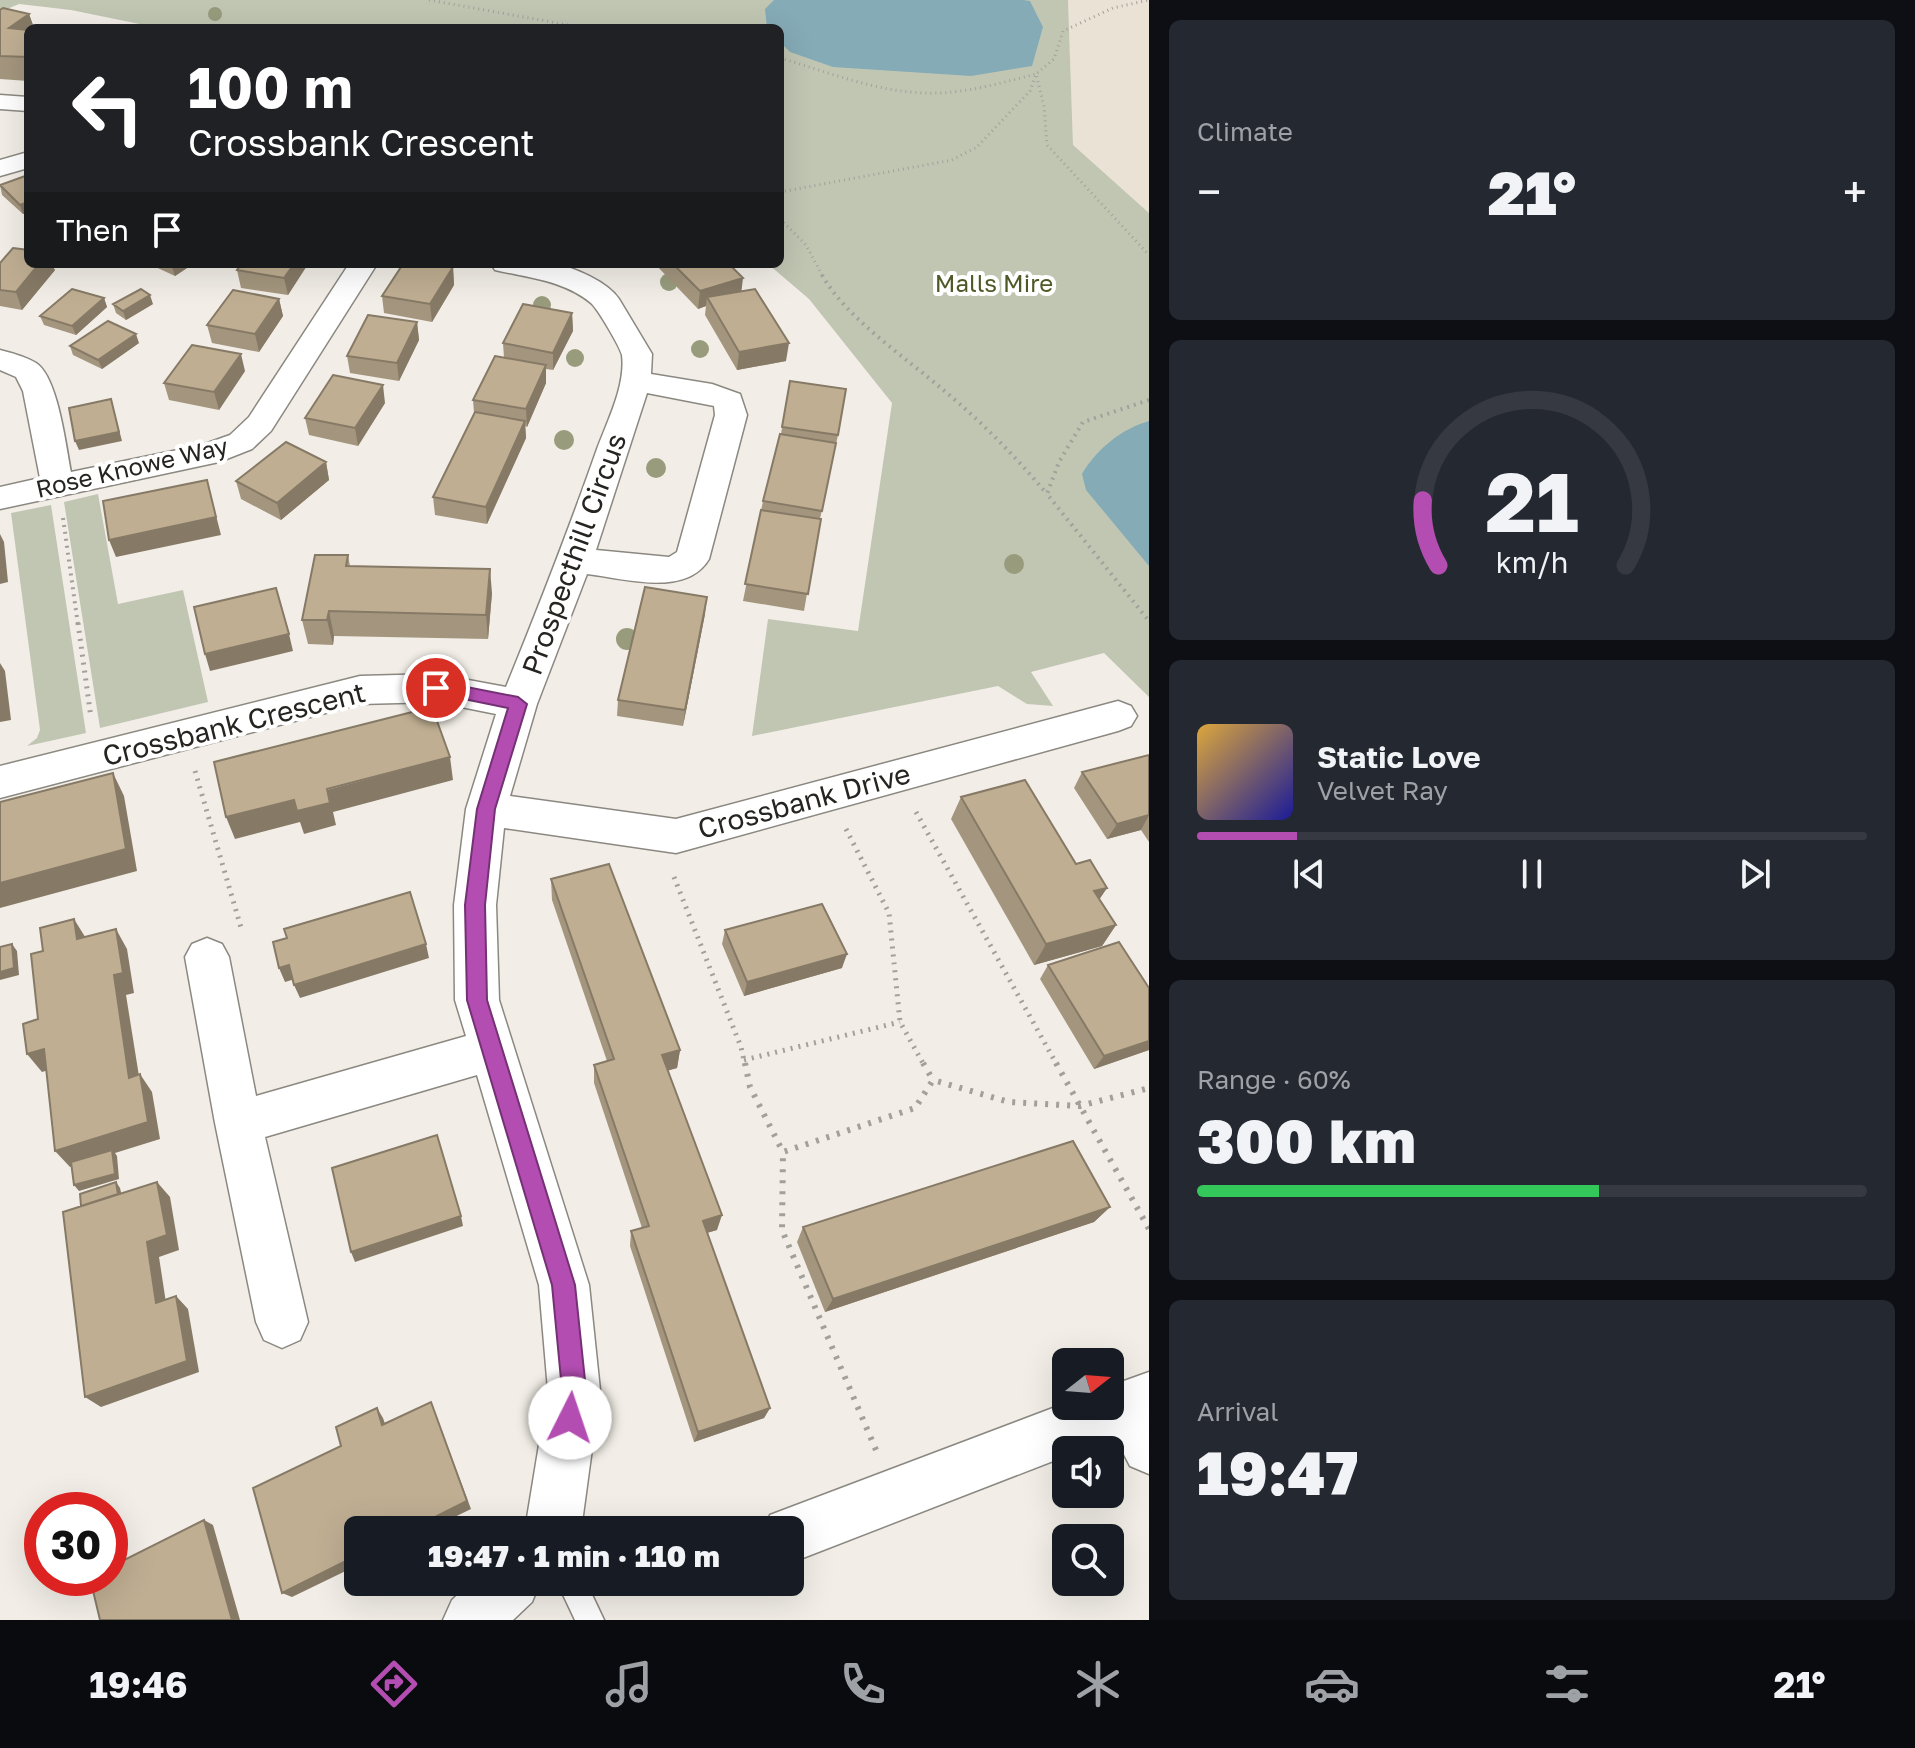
<!DOCTYPE html>
<html lang="en">
<head>
<meta charset="utf-8">
<style>
	body { margin:0; font-family:"Golos Text",sans-serif; background:#242831; color:#f1f3f6; height:100vh; display:flex; flex-direction:column; font-size:30px; white-space:nowrap }
	* { box-sizing:border-box; margin:0 }
	p { font-size:26px; color:#9ea1a6 }
	.icon { flex:none; width:44px; height:44px; fill:none; stroke:currentColor; stroke-width:2; stroke-linecap:round; stroke-linejoin:round }
	.map { position:relative; flex:1; overflow:hidden }
	.sheet { display:flex; flex-direction:column; gap:20px; padding:20px; background:#0d0f14; width:766px }
	.sheet>* { flex:none }
	.banner { position:absolute; left:24px; top:24px; width:760px; height:244px; border-radius:12px; box-shadow:0 8px 32px #0002; background:#202124; color:#fff; overflow:hidden }
	.needle { width:52px; rotate:73deg }
	.fabs { position:absolute; left:1052px; top:1348px; display:grid; gap:16px }
	.fabs a { display:grid; place-items:center; width:72px; height:72px; border-radius:12px; background:#171b24; box-shadow:0 8px 32px #0002; font-size:40px }
	.speed { position:absolute; left:24px; top:1492px; display:flex; gap:16px; font-size:40px; font-weight:700; text-align:center }
	.speed>* { display:grid; place-content:center; width:104px; height:104px; border-radius:50%; background:#171b24; box-shadow:0 8px 32px #0002; line-height:1 }
	.speed .limit { border:12px solid #d22; background:#fff; color:#111 }
	.pin { position:absolute; display:grid; place-items:center; width:68px; height:68px; color:#fff; margin:-34px; border:4px solid #fff; border-radius:50%; box-shadow:0 2px 8px #0007 }
	.me { position:absolute; width:88px; margin:-44px; rotate:4deg; stroke-linejoin:round; filter:drop-shadow(0 0 6px #0008) }
	.turn { display:flex; align-items:center; gap:28px; height:168px; padding:0 32px; font-size:36px }
	.turn .icon { width:104px; height:104px; stroke-width:2.5 }
	.turn b { display:block; font-size:56px; line-height:68px }
	.then { display:flex; align-items:center; height:76px; padding:0 32px; background:#0003; gap:16px; font-size:30px }
	.big { font-size:60px; font-weight:800; line-height:1.1 }
	.sheet .widget { flex:1; display:flex; flex-direction:column; justify-content:center; gap:12px; min-width:0; padding:0 28px; border-radius:12px; background:#242831 }
	.sheet .dial { align-items:center; gap:0 }
	.dial svg { height:208px; overflow:visible; fill:none; stroke:#363941; stroke-width:7; stroke-linecap:round; text-anchor:middle }
	.dial text { fill:#f1f3f6; stroke:none }
	.song { display:flex; align-items:center; gap:24px }
	.cover { width:96px; height:96px; border-radius:12px; background:linear-gradient(135deg,hsl(40 70% 55%),hsl(240 70% 35%)) }
	.played { height:8px; border-radius:4px; background:linear-gradient(90deg,#b34db2 15%,#363941 15%) }
	.keys { display:flex; justify-content:space-around; direction:ltr }
	.heat { display:flex; justify-content:space-between; align-items:center; font-size:44px; direction:ltr }
	.charge { height:12px; border-radius:6px; background:linear-gradient(90deg,#34c759 60%,#363941 0) }
	.trip { position:absolute; left:344px; top:1516px; width:460px; height:80px; border-radius:12px; background:#171b24; box-shadow:0 8px 32px #0002; font-weight:800; line-height:80px; text-align:center }
	.tabs { display:flex; height:128px; justify-content:space-around; align-items:center; background:#090b0e; color:#9ea1a6 }
	.tabs .icon { width:56px; height:56px }
	.tabs .active { color:#b34db2 }
	.tabs b { font-size:36px; color:#f1f3f6 }
	main { display:flex; flex:1; min-height:0 }
	.map>svg:first-child { display:block }
	.built { fill:#eae2d4 }
	.green { fill:#c1c6b3 }
	.water { fill:#85abb6 }
	.lines { fill:none; stroke-linecap:round; stroke-linejoin:round }
	.service-casing { stroke:#8b8881; stroke-width:3 }
	.minor-casing { stroke:#8b8881; stroke-width:3 }
	.path-far3 { stroke:#a3a09b; stroke-width:3; stroke-dasharray:1 4; stroke-linecap:butt }
	.path-far2 { stroke:#a3a09b; stroke-width:4; stroke-dasharray:2 5; stroke-linecap:butt }
	.path-far1 { stroke:#a3a09b; stroke-width:5; stroke-dasharray:2 6; stroke-linecap:butt }
	.path { stroke:#a3a09b; stroke-width:6; stroke-dasharray:3 8; stroke-linecap:butt }
	.service { fill:#fff; fill-rule:evenodd }
	.minor { fill:#fff; fill-rule:evenodd }
	.tree { fill:#989c7d }
	.wall { fill:#a4967e }
	.shaded-wall { fill:#867a66 }
	.building { fill:#bfae92; stroke:#867a66; stroke-width:2 }
	.route { fill:#b34db2; stroke:#743274; stroke-width:2 }
	.labels { text-anchor:middle; stroke-width:8; stroke-linejoin:round; paint-order:stroke }
	.far-park-label { font-size:24px; fill:#4f5926; stroke:#fff }
	.far-street-label { font-size:24px; fill:#252421; stroke:#fff }
	.street-label { font-size:28px; fill:#252421; stroke:#fff }
</style>
</head>
<body>
<main>
<div class="map">
<svg width="1149" height="1620" viewBox="0 0 1149 1620">
	<rect width="100%" height="100%" fill="#f2eee7"/>
	<path class="built" d="M1068 0H1149V213L1073 146Z"/>
	<path class="green" d="M0 0H1068L1073 145 1149 213V697L1104 653 1031 672 1053 706 1027 704 998 686 752 736 768 619 858 631 892 403 809 299 768 264H780V28H159L71 10 19 4 0 12Z
		M98 494 118 604 183 590 208 702 100 728 64 502Z
		M51 505 86 733 27 746 37 738 40 730 11 513Z"/>
	<path class="water" d="M774 0H1023L1030 1 1043 27 1032 66 971 76 833 67 790 52 780 42V28H767L765 9Z
		M1149 421V566L1086 490 1082 474C1097 449 1121 429 1149 421Z"/>
	<g class="lines">
		<defs>
			<path id="service" d="M557 1582H586L604 1620H575Z"/>
			<path id="minor" d="M0 95 28 97V111L0 109Z
				M28 152V168L0 176V160Z
				M349 264H377L271 431 252 449 219 462 0 509V487L40 478 23 391 16 377 0 370V350C12 353 26 357 36 363 58 377 66 447 71 472L202 445 230 435 249 417Z
				M491 264C511 264 534 261 554 264 574 267 608 282 619 299L652 354 651 374 712 384 740 394 747 415 709 559C686 598 623 578 587 574L537 704 510 796 676 819 1118 701 1131 706 1137 716 1131 726 1118 731 676 853 504 828 496 905 499 1000 589 1285 600 1390 581 1530H525L548 1390 539 1285 477 1075 265 1137 308 1322 300 1340 282 1348 264 1340 256 1322 215 1123 185 957 192 944 207 938 222 944 229 957 256 1096 466 1036 455 1000 454 905 466 809 496 714 436 702 360 704 0 798V766L360 676 436 674 506 687C538 608 569 529 597 449 607 422 626 385 622 355 620 347 598 309 591 303 563 280 529 278 495 270ZM647 393 714 406 715 415 677 552 669 557 596 550Z
				M1149 1372V1474L1130 1466 1115 1437 1082 1450H1066V1456L790 1563V1530H764L770 1515 1066 1403V1406H1110V1386Z
				M471 1582H540L532 1602 513 1620H443L452 1600Z"/>
		</defs>
		<use href="#service" class="service-casing"/>
		<use href="#minor" class="minor-casing"/>
		<path class="path-far3" d="M429 0 585 28
			M780 58C832 73 883 95 938 93 971 92 1004 82 1036 74L1044 106 1047 145 1149 255
			M780 192 952 160 977 147 1030 91 1036 74 1054 59 1063 31 1113 8 1149 0
			M780 219 806 245 823 277"/>
		<path class="path-far2" d="M822 275C846 318 905 357 942 389 981 421 1015 456 1047 494
			M1149 400 1083 422 1059 462 1047 494 1149 621
			M63 518 78 625"/>
		<path class="path-far1" d="M78 623 91 718
			M195 771 242 931
			M916 812 1057 1065
			M846 829 889 913 900 1022 924 1065
			M674 877 741 1047 745 1065
			M744 1060 900 1022"/>
		<path class="path" d="M745 1063 750 1087 783 1152
			M923 1063 933 1080
			M1056 1063 1149 1229
			M876 1450 782 1230 783 1152 915 1108 933 1080 1009 1102 1080 1106 1149 1088"/>
		<use href="#service" class="service"/>
		<use href="#minor" class="minor"/>
	</g>
	<g class="tree">
		<circle cx="215" cy="14" r="7"/>
		<circle cx="669" cy="282" r="9"/>
		<circle cx="542" cy="305" r="9"/>
		<circle cx="700" cy="349" r="9"/>
		<circle cx="575" cy="358" r="9"/>
		<circle cx="564" cy="440" r="10"/>
		<circle cx="656" cy="468" r="10"/>
		<circle cx="1014" cy="564" r="10"/>
		<circle cx="627" cy="639" r="11"/>
	</g>
	<path class="wall" d="M0 10 29 14 34 28H28V81L0 79Z
		M28 175 23 214 2 195 0 185Z
		M0 263 55 270 22 310 0 306Z
		M149 264H193L175 276Z
		M241 264H308L288 295 241 288 237 270Z
		M655 264H729L741 291 786 361 737 370 705 315 706 306 698 309Z
		M453 267 454 285 432 322 384 313 382 296Z
		M104 298 107 307 76 335 44 325 40 316Z
		M279 299 283 316 259 352 212 343 207 325Z
		M113 304H153L126 320 116 313Z
		M572 313 573 331 553 370 546 369V383L527 427 525 426 526 438 487 524 435 515 433 497 474 413 473 400 504 358 503 343Z
		M417 322 419 340 399 381 350 373 347 356Z
		M139 343 102 369 73 355 70 346Z
		M245 371 219 410 169 400 164 383Z
		M790 381 838 435 820 519 804 611 743 601 763 501 781 434Z
		M385 403 358 446 309 435 305 418Z
		M326 462 329 480 281 520 241 499 236 481Z
		M348 555 350 566 492 593 488 639 334 636 333 645 308 644 302 620Z
		M705 614 683 726 617 716 618 700Z
		M1149 755V842L1141 830 1107 839 1074 788 1082 772Z
		M961 797 1076 864 1107 888 1099 899 1116 925 1102 946 1034 965 951 819Z
		M551 879 680 1050 677 1068 668 1070 717 1230 707 1233 770 1408 764 1418 694 1442 630 1246 631 1231 642 1228 594 1083V1065L607 1061 552 900Z
		M725 930 842 968 744 996 722 944Z
		M1048 965 1149 1050 1094 1069 1040 979Z
		M1110 1207 1094 1222 825 1312 797 1242 803 1227Z"/>
	<path class="shaded-wall" d="M29 14 34 28H28V44L9 28Z
		M28 202V213L23 214 20 205Z
		M39 264H52L55 270 22 310 16 292Z
		M171 264H193L175 276Z
		M294 264H308L288 295 284 278Z
		M453 267 454 285 432 322 430 304Z
		M743 278 741 295 707 297 706 306 698 309 700 291Z
		M150 295 153 304 126 320 123 311Z
		M104 298 107 307 76 335 72 326Z
		M279 299 283 316 259 352 255 334Z
		M572 313 573 331 553 370V353Z
		M417 322 419 340 399 381 397 363Z
		M136 334 139 343 102 369 98 360Z
		M789 343 786 361 737 370 739 352Z
		M241 354 245 371 219 410 214 392Z
		M546 365V383L527 427 526 409Z
		M383 385 385 403 358 446 355 428Z
		M111 399 122 441 79 450 75 441Z
		M525 421 526 438 487 524 486 507Z
		M326 462 329 480 281 520 277 503Z
		M207 480 221 535 116 557 109 540Z
		M0 534 4 542 8 582 0 584Z
		M490 569 492 593 488 639 486 615Z
		M707 597 705 614 683 726 685 710Z
		M329 611 334 636 333 645 327 620Z
		M289 634 293 651 210 671 205 654Z
		M0 663 5 671 11 720 0 722Z
		M450 757 453 780 333 812 336 825 304 834 300 822 235 839 226 817Z
		M113 773 124 796 137 871 0 908V883Z
		M1149 815 1141 830 1107 839 1117 824Z
		M1107 888 1093 909 1094 891Z
		M74 919 87 940 77 939Z
		M1116 925 1102 946 1034 965 1046 944Z
		M116 929 127 949 134 993 126 995 142 1095 129 1078 114 975Z
		M12 944 17 951 19 975 0 980V972Z
		M426 944 429 958 300 998 294 985Z
		M847 954 842 968 744 996 747 982Z
		M289 965 295 979 285 982 279 968Z
		M1149 1041V1050L1094 1069 1104 1056Z
		M44 1049 58 1067 42 1072 27 1054Z
		M680 1050 677 1068 660 1073 662 1055Z
		M140 1074 152 1092 160 1139 115 1153 117 1156 119 1179 79 1191 74 1185 113 1154 70 1167 55 1151Z
		M116 1182 120 1188 125 1209 120 1204Z
		M157 1182 170 1197 179 1250 159 1257 168 1316 156 1303 147 1242Z
		M1110 1207 1094 1222 825 1312 833 1299Z
		M722 1215 717 1230 699 1235 703 1221Z
		M461 1216 463 1226 355 1262 351 1252Z
		M176 1296 188 1309 199 1372 101 1407 85 1397Z
		M431 1402 471 1509 428 1530H409Z
		M377 1408 383 1418 389 1435 382 1425Z
		M770 1408 764 1418 694 1442 698 1432Z
		M204 1520 213 1525 240 1620H232Z
		M358 1555V1565L292 1597 282 1593Z"/>
	<path class="building" d="M3 8 29 14 9 28 28 30V57L0 56V10Z
		M28 175V202L20 205 0 185Z
		M13 248 28 250V264H39L16 292 0 290V263Z
		M241 264H294L284 278 237 270Z
		M403 264H433L453 267 430 304 382 296Z
		M673 264H729L743 278 700 291Z
		M72 289 104 298 72 326 40 316Z
		M141 289 150 295 123 311 113 304Z
		M755 289 789 343 739 352 707 297Z
		M233 290 279 299 255 334 207 325Z
		M523 304 572 313 553 353 503 343Z
		M368 315 417 322 397 363 347 356Z
		M108 321 136 334 98 360 70 346Z
		M192 345 241 354 214 392 164 383Z
		M495 356 546 365 526 409 473 400Z
		M333 375 383 385 355 428 305 418Z
		M790 381 846 389 838 435 782 427Z
		M111 399 119 432 75 441 69 408Z
		M475 412 525 421 486 507 433 497Z
		M780 434 836 443 822 511 763 501Z
		M286 442 326 462 277 503 236 481Z
		M207 480 216 517 109 540 103 501Z
		M761 510 821 519 808 594 745 584Z
		M315 555H348L346 566 490 569 486 615 329 611 327 620H302Z
		M645 587 707 597 685 710 618 700Z
		M276 588 289 634 205 654 194 607Z
		M432 707 450 757 327 789 330 803 297 811 294 800 226 817 214 762Z
		M1149 755V815L1117 824 1082 772Z
		M113 773 126 849 0 883V802Z
		M1025 780 1076 864 1090 860 1107 888 1094 891 1116 925 1046 944 961 797Z
		M609 864 680 1050 662 1055 722 1215 703 1221 770 1408 698 1432 631 1231 649 1226 594 1065 614 1059 551 879Z
		M410 892 426 944 294 985 289 965 279 968 273 942 287 938 284 929Z
		M822 904 847 954 747 982 725 930Z
		M74 919 77 939 116 929 123 973 114 975 129 1078 140 1074 148 1122 55 1151 44 1049 27 1054 23 1024 38 1019 31 954 43 951 40 928Z
		M1119 942 1149 988V1041L1104 1056 1048 965Z
		M12 944 14 968 0 972V947Z
		M437 1135 461 1216 351 1252 332 1168Z
		M1073 1141 1110 1207 833 1299 803 1227Z
		M112 1150 115 1174 74 1185 71 1162Z
		M116 1182 118 1194 81 1206 80 1194Z
		M157 1182 167 1235 147 1242 156 1303 176 1296 187 1361 85 1397 63 1212Z
		M431 1402 467 1501 409 1530H358V1555L282 1593 253 1488 341 1446 336 1427 377 1408 382 1425Z
		M204 1520 232 1620H100L90 1578H110V1567Z"/>
	<path class="route" d="M436 681 518 697 527 704 495 809 485 905 487 1000 575 1285 586 1390 579 1427 570 1430 562 1427 558 1418 562 1390 552 1285 467 1000 465 905 477 809 508 708 430 692 427 688 430 683Z"/>
	<g class="labels">
		<g class="far-park-label">
			<text x="994" y="292">Malls Mire</text>
		</g>
		<g class="far-street-label">
			<text transform="translate(132 468) rotate(-13)" y="8">Rose Knowe Way</text>
		</g>
		<g class="street-label">
			<text transform="translate(574 554) rotate(-70)" y="10">Prospecthill Circus</text>
			<text transform="translate(234 724) rotate(-14)" y="10">Crossbank Crescent</text>
			<text transform="translate(804 801) rotate(-15)" y="10">Crossbank Drive</text>
		</g>
	</g>
</svg>
<div class="fabs">
<a><svg class="needle" viewBox="-14 -14 28 28"><path d="M0-13l5 13h-10z" fill="#e53935"/><path d="M0 13l5-13h-10z" fill="#9ea1a6"/></svg></a>
<a><svg class="icon" aria-label="sound" viewBox="0 0 24 24"><path d="M4 9h4l5-4v14l-5-4H4zM17 9q2 3 0 6"/></svg></a>
<a><svg class="icon" aria-label="search" viewBox="0 0 24 24"><circle cx="10" cy="10" r="6"/><path d="M15 15l6 6"/></svg></a>
</div>
<div class="speed"><div class="limit">30</div></div>
<div class="pin" style="left:436px;top:688px;background:#d93025"><svg class="icon" aria-label="arrive" viewBox="0 0 24 24"><path d="M6 21V4h12l-3 4 3 4H6"/></svg></div>
<svg class="me" style="left:570px;top:1418px" viewBox="-20 -20 40 40"><circle r="19" fill="#fff"/><path d="M0-13L10 11 0 6-10 11z" fill="#b34db2"/></svg>
<div class="trip">19:47 · 1 min · 110 m</div>
<div class="banner">
<div class="turn"><svg class="icon" aria-label="left" viewBox="0 0 24 24"><path d="M17 20v-9H6M10 6l-5 5 5 5"/></svg><div><b>100 m</b>Crossbank Crescent</div></div>
<div class="then">Then<svg class="icon" aria-label="arrive" viewBox="0 0 24 24"><path d="M6 21V4h12l-3 4 3 4H6"/></svg></div>
</div>
</div>
<section class="sheet">
<div class="widget"><p>Climate</p>
<div class="heat"><a>−</a><b class="big">21°</b><a>+</a></div>
</div>
<div class="widget dial"><svg viewBox="0 0 100 80">
<path d="M14 69A42 42 0 1 1 86 69"/>
<path d="M14 69A42 42 0 0 1 8 44" stroke="#b34db2"/>
<text x="50" y="56" font-size="32" font-weight="700">21</text>
<text x="50" y="72" font-size="11">km/h</text>
</svg></div>
<div class="widget">
<div class="song"><i class="cover"></i><div><b>Static Love</b><p>Velvet Ray</p></div></div>
<div class="played"></div>
<div class="keys"><svg class="icon" aria-label="previous" viewBox="0 0 24 24"><path d="M18 5L8 12l10 7zM5 5v14"/></svg><svg class="icon" aria-label="pause" viewBox="0 0 24 24"><path d="M8 5v14M16 5v14"/></svg><svg class="icon" aria-label="next" viewBox="0 0 24 24"><path d="M6 5l10 7-10 7zM19 5v14"/></svg></div>
</div>
<div class="widget"><p>Range · 60%</p><b class="big">300 km</b><div class="charge"></div></div>
<div class="widget"><p>Arrival</p><b class="big">19:47</b></div>
</section>
</main>
<nav class="tabs">
<b>19:46</b>
<svg class="icon active" aria-label="directions" viewBox="0 0 24 24"><path d="M12 3l9 9-9 9-9-9zM9 14v-3h6M13 9l2 2-2 2"/></svg>
<svg class="icon" aria-label="music" viewBox="0 0 24 24"><path d="M9 18V5l10-2v13"/><circle cx="6" cy="18" r="3"/><circle cx="16" cy="16" r="3"/></svg>
<svg class="icon" aria-label="phone" viewBox="0 0 24 24"><path d="M5 4h4l2 5-3 2q2 4 5 5l2-3 5 2v4C11 20 4 13 5 4z"/></svg>
<svg class="icon" aria-label="climate" viewBox="0 0 24 24"><path d="M12 3v18M4 7l16 10M4 17L20 7"/></svg>
<svg class="icon" aria-label="car" viewBox="0 0 24 24"><path d="M5 17H2v-5l4-1 3-4h7l3 4 3 1v5h-3M9 17h6M6 11h13"/><circle cx="7" cy="17" r="2"/><circle cx="17" cy="17" r="2"/></svg>
<svg class="icon" aria-label="filters" viewBox="0 0 24 24"><path d="M4 7h16M4 17h16"/><circle cx="9" cy="7" r="2"/><circle cx="15" cy="17" r="2"/></svg>
<b>21°</b>
</nav>
</body>
</html>
